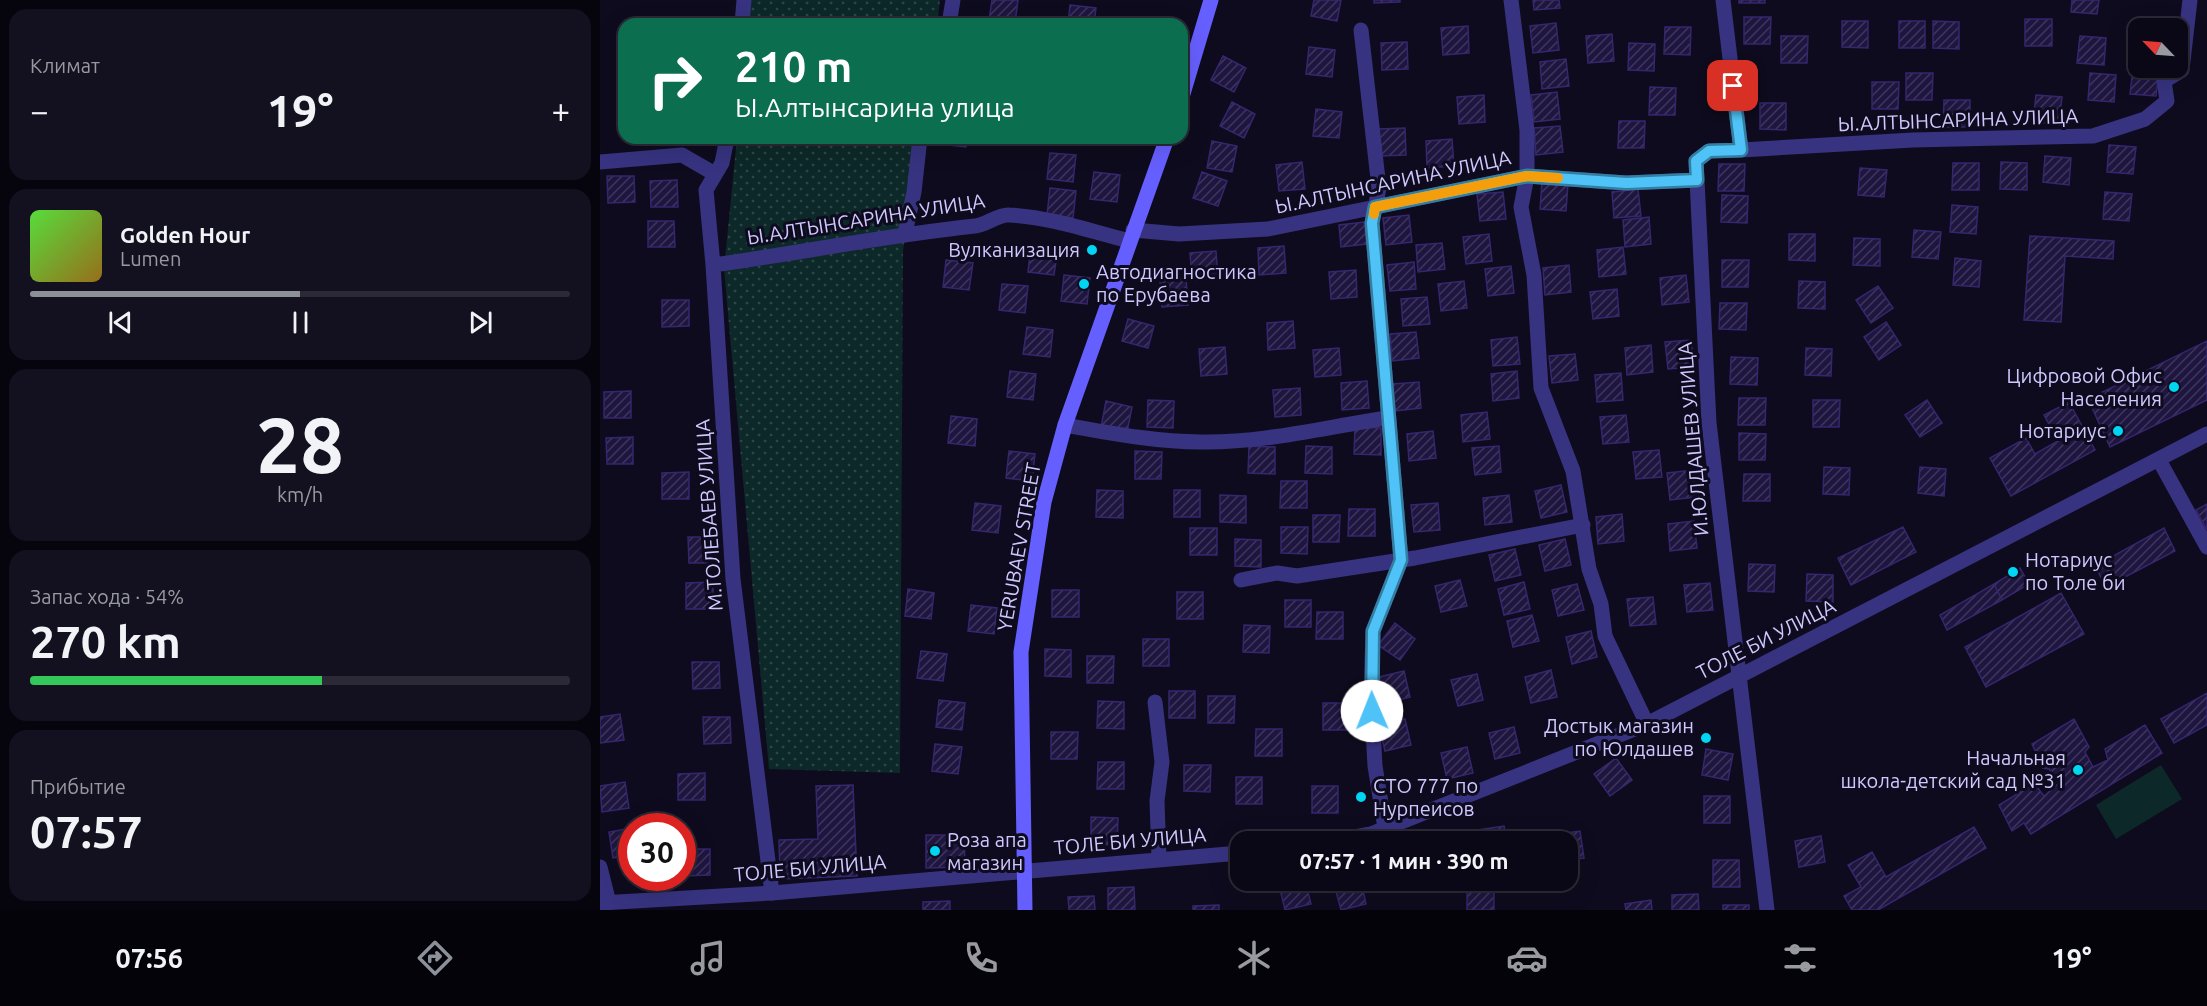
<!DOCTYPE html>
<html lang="ru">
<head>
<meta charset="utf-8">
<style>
	body { margin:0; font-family:Ubuntu,sans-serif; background:#13111f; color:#f1f3f6; height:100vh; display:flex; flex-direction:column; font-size:22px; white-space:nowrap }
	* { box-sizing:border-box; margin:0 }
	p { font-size:20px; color:#999aa1 }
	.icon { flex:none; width:33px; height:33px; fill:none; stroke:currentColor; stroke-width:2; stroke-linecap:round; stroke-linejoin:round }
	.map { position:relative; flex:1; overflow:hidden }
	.side { display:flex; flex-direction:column; gap:9px; padding:9px; background:#06040c; width:600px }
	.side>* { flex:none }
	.top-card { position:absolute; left:18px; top:18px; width:570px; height:126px; border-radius:18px; box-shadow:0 6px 24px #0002,0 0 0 2px #2a2935; background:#0b6e4f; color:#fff; overflow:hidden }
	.needle { width:39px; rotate:295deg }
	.controls { position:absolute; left:1528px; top:18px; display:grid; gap:12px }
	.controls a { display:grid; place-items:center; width:60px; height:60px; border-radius:12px; background:#0a0816; box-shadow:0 6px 24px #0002,0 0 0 2px #2a2935; font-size:30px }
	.speed { position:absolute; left:18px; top:813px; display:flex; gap:12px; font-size:30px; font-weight:700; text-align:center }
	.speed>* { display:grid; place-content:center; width:78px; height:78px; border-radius:50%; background:#0a0816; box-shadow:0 6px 24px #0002,0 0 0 2px #2a2935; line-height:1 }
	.speed .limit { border:9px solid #d22; background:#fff; color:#111 }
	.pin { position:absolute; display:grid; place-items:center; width:51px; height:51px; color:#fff; margin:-26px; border-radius:12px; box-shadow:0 3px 9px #0006 }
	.me { position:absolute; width:66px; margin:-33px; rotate:359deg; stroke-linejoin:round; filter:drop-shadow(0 0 4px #0008) }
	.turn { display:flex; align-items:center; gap:21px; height:126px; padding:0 18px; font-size:27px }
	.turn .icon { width:78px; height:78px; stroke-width:2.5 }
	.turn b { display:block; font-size:42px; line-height:51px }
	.big { font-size:45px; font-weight:700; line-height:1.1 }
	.side .widget { flex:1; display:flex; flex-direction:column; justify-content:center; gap:9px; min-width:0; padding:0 21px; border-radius:18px; background:#13111f }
	.side .dial { align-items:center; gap:0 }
	.dial b { font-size:78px; line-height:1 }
	.song { display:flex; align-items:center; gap:18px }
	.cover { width:72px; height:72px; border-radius:9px; background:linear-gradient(135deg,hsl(110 70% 55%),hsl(40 70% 35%)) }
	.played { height:6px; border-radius:3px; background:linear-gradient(90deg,#8c9099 50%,#2a2935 50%) }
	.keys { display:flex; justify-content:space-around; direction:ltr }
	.heat { display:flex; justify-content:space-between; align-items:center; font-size:33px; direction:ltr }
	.charge { height:9px; border-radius:4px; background:linear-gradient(90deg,#34c759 54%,#2a2935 0) }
	.trip { position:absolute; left:630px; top:831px; width:348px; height:60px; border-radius:18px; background:#0a0816; box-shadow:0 6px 24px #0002,0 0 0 2px #2a2935; font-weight:700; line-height:60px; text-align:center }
	.tab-bar { display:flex; height:96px; justify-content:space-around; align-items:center; background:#040309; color:#999aa1 }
	.tab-bar .icon { width:42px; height:42px }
	.tab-bar .current { color:#8c9099 }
	.tab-bar b { font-size:27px; color:#f1f3f6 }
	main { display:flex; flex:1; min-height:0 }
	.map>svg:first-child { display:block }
	.park { fill:url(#park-dots) }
	.garden { fill:#0d2828 }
	.building { fill:url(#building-hatch); stroke:#36266d; stroke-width:1.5 }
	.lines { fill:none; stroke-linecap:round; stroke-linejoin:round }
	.minor { stroke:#373380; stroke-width:15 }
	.tertiary { stroke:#373380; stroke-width:15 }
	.secondary { stroke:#665fff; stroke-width:15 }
	.route-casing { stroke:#337fa1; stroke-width:15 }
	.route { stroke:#4fc3f7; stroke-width:10 }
	.slow { stroke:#f59e0b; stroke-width:10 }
	.poi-dot { fill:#00d6f3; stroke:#0e0b1e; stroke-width:2 }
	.labels { text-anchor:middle; stroke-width:6; stroke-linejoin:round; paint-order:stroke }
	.street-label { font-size:20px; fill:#cfc8ff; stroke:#0e0b1e }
	.poi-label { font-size:20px; fill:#cfc8ff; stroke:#0e0b1e; text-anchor:end }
</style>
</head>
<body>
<main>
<section class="side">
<div class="widget"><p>Климат</p>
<div class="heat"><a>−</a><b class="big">19°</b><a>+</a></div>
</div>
<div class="widget">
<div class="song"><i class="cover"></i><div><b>Golden Hour</b><p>Lumen</p></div></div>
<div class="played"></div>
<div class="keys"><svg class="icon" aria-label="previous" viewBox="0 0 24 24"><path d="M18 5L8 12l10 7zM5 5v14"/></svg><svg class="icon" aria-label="pause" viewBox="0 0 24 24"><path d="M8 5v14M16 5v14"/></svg><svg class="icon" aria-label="next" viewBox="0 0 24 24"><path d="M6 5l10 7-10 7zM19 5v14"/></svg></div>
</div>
<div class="widget dial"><b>28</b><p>km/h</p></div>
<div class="widget"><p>Запас хода · 54%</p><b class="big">270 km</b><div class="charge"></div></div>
<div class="widget"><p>Прибытие</p><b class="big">07:57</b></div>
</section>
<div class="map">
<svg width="1607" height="910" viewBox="0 0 1607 910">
	<defs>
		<pattern id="park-dots" width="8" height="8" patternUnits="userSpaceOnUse" patternTransform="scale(1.5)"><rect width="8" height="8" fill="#0d2828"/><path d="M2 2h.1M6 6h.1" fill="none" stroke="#2f4648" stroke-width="1.8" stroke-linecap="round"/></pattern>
		<pattern id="building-hatch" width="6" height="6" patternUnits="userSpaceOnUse" patternTransform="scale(1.5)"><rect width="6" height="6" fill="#1f1640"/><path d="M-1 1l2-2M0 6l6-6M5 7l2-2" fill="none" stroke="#3e365d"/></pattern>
	</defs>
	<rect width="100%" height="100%" fill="#0e0b1e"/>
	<path class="park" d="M151 0H340L337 24H149Z
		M137 138H320L303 251 300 773 169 769 124 269Z"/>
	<path class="garden" d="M1561 765 1582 799 1516 839 1496 805Z"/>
	<path class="building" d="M392 0H418L415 23 389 20Z
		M714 0H741L737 21 711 16Z
		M774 0H800V2L774 3Z
		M933 0H959L960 8 934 10Z
		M1139 0H1165V3H1139Z
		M1472 0H1499L1497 14 1471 12Z
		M470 5 496 8 494 24H468Z
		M1144 17H1171L1170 44H1144Z
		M537 18 563 21V24H536Z
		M1425 19H1452V46H1425Z
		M1242 21H1268V48L1242 47Z
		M1299 21H1325V48H1299Z
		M1333 21 1359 22V49L1333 48Z
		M956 23 959 50 933 53 930 26Z
		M868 26 869 53 843 55 841 28Z
		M1065 27H1091L1090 55 1064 54Z
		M1012 34 1014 61 988 63 986 36Z
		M1181 36H1208L1207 63H1181Z
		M1480 36 1506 38 1504 65 1477 63Z
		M807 42 808 69 782 70 781 43Z
		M1029 43 1055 44 1054 71 1028 70Z
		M709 47 735 50 732 77 706 74Z
		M623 56 646 68 634 92 611 80Z
		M966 59 969 86 942 89 940 62Z
		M1533 68 1559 70 1556 96 1530 94Z
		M1306 73H1333L1332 100H1306Z
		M1490 73 1516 75 1514 102 1488 100Z
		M1272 82H1299L1298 109H1272Z
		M1050 87 1076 88 1075 115H1049Z
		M957 92 960 119 934 122 931 95Z
		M884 95 885 122 859 124 857 97Z
		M1436 95 1462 97 1459 124 1433 122Z
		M1344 100H1370V127H1343Z
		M632 102 655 114 644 138 620 126Z
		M1160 103H1186V130L1160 129Z
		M716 109 742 112 739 138 713 136Z
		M1019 121H1045L1044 148H1018Z
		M960 126 963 152 936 155 934 128Z
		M805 128 806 155 780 156 778 129Z
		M31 138H58L59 143 32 144Z
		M341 138H367L366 147 340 144Z
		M453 138H479V142Z
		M852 139 854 166 827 168 826 141Z
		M612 141 637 146 632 172 607 168Z
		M1509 145 1536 147 1533 174 1507 172Z
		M450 153 476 155 473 182 447 179Z
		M1445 156 1471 158 1469 185 1443 182Z
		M702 162 705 189 679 191 676 165Z
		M1401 162 1427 163V190L1400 189Z
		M1353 163H1379V190H1352Z
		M1119 164H1145L1144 191H1118Z
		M1260 168 1287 170 1284 197 1258 195Z
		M494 172 520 175 517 202 490 199Z
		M602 172 627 181 618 206 593 198Z
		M7 176H34L35 202 8 203Z
		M77 180 78 207H51L50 181Z
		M942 182 968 184 966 211 940 209Z
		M450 188 476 191 473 218 447 215Z
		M1038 189 1041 216 1014 218 1012 192Z
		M903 192 906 219 880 221 877 194Z
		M1505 192 1532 194 1529 221 1503 219Z
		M1122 195 1148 196 1147 223 1121 222Z
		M1352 205 1378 207 1376 234 1350 232Z
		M809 215 812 242 786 245 783 218Z
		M1049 217 1051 244 1025 247 1023 220Z
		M48 221H74L75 247H48Z
		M764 222 767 244 741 247 739 225Z
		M1314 230 1341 232 1338 259 1312 257Z
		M889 234 892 261 866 264 863 237Z
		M1189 234H1215V261L1189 260Z
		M1430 236 1514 241 1513 259 1465 256 1461 322 1424 320Z
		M1254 238 1280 239V266L1253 265Z
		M842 243 845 269 818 272 816 245Z
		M431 245 458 248 454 275 428 272Z
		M684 246 686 273 659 275 658 248Z
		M1023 247 1026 274 999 277 997 250Z
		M616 251 618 278 592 280 590 253Z
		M1355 258 1381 261 1379 287 1353 285Z
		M346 260 373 263 369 290 343 287Z
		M1122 260H1149L1148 287H1122Z
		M814 262 816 289 790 291 787 265Z
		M969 265 971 292 945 295 943 268Z
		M911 266 914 293 888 296 885 269Z
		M756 270 757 297 731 299 729 272Z
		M464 275 490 278 487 304 461 301Z
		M1086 275 1089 302 1062 305 1060 278Z
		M586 278 588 305 562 307 560 280Z
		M864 281 867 308 841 311 838 284Z
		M1199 281 1225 282V309L1198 308Z
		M402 284 428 286 425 313 399 310Z
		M1278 286 1293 308 1271 323 1256 300Z
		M1017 289 1019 316 993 319 990 292Z
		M827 297 830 324 803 326 801 299Z
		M62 300H89V326L62 327Z
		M1120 303H1147L1146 330 1119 329Z
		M528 319 554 326 548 348 522 341Z
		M693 321 695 348 668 350 667 323Z
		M1286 322 1301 345 1279 360 1264 337Z
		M427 327 453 330 450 357 423 354Z
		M816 332 819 358 792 361 790 334Z
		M917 337 920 364 893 366 891 340Z
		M1091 340 1094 367 1068 369 1065 342Z
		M1607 341V400L1510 447 1488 399Z
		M1051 345 1053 372 1027 375 1025 348Z
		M625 347 627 374 601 376 599 349Z
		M739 348 741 375 715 377 713 350Z
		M1206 348 1232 349 1231 376 1205 375Z
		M975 354 978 380 952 383 949 356Z
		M1131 357 1158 358 1157 385 1130 384Z
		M410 371 436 374 433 400 407 397Z
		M917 371 919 398 893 401 891 374Z
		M1021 373 1023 400 997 402 995 375Z
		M767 381 769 408 742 410 741 383Z
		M819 382 821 408 795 411 793 384Z
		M700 388 701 415 675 417 673 390Z
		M31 391V418H4V392Z
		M1139 398H1166L1165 425H1138Z
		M548 400 574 401 573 428 547 427Z
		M1213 400H1240L1239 427H1213Z
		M1327 400 1342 423 1320 437 1305 415Z
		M506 401 532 407 527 432 501 427Z
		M1469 402 1495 450 1411 496 1390 458 1426 438 1435 454 1458 441 1444 415Z
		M887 412 890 439 863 442 861 415Z
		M1026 415 1029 442 1003 444 1000 417Z
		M351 416 377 419 375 446 348 443Z
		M755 427 781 428V455L754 454Z
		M833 431 836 458 809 461 807 434Z
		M1139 433 1166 434 1165 460H1139Z
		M33 437V464H7L6 438Z
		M649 446 675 447V474L648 473Z
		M706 446 732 447V474L705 473Z
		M899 446 901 472 875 475 872 448Z
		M1059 450 1062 477 1036 479 1033 452Z
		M409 451 435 454 432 481 406 478Z
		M535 451 562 452 561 479H535Z
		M1224 467 1250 468 1249 495 1223 494Z
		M1320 467 1346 469 1344 496 1318 493Z
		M1093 470 1096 497 1070 500 1067 473Z
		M89 472V499H62V473Z
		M1144 474H1170V501H1143Z
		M681 481H707V508H680Z
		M961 485 967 512 941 518 935 491Z
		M497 490 523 491V518L496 517Z
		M574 490H600V517H574Z
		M620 495 646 496V523L620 522Z
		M909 495 912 522 885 525 883 498Z
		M375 503 401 506 398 533 372 530Z
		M838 503 840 530 814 532 811 505Z
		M1607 504V530L1596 510Z
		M749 509H775V536H748Z
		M1022 514 1024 541 998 544 996 517Z
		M713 515H740L739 542H713Z
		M1094 521 1097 548 1070 551 1068 524Z
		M681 527H708L707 554 681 553Z
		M1303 527 1316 552 1251 585 1238 558Z
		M590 528H617V555H590Z
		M1564 528 1575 551 1506 587 1495 566Z
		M88 537H115L116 563H89Z
		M635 539 661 540V567L635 566Z
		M965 539 971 565 945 571 939 545Z
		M915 549 921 575 895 581 889 555Z
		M1149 564 1175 565 1174 592 1148 591Z
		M1420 568 1429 584 1402 600 1394 584Z
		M1207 574 1233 575V602L1206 601Z
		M860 580 867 606 841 612 835 586Z
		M113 582V609H86V583Z
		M924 582 930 609 904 615 898 589Z
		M1110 583 1113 610 1087 612 1084 585Z
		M977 584 984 610 958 616 952 590Z
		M1394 584 1402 600 1347 630 1340 615Z
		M308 589 334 593 331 619 305 616Z
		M452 590H479V617H452Z
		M577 592H603V619H577Z
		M1461 593 1484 634 1386 687 1365 647Z
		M1053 597 1056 624 1030 626 1027 599Z
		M685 600H711V627H685Z
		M371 605 397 608 394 634 368 631Z
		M717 612H743V639H716Z
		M932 615 939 641 913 647 907 621Z
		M795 623 815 639 800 660 778 645Z
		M644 625 670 626 669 653 643 652Z
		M991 631 997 657 972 664 966 637Z
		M543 639H569V666H543Z
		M445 649 471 650V677L445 676Z
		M321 651 347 654 343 681 317 678Z
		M487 656H514L513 683H487Z
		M92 662H119L120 688 93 689Z
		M951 670 957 697 931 703 925 677Z
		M804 671 810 697 785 704 779 677Z
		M877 674 883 700 858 706 851 680Z
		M569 691H595V718H569Z
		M1607 693V725L1574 743 1561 719Z
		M608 696H635L634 723H608Z
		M339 700 365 703 362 730 336 727Z
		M498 701 524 702V729L497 728Z
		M723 703H750V730H723Z
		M20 714 24 740 0 743V717Z
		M103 717H130L131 743 104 744Z
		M805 719 811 745 785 751 779 725Z
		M1474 719 1489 747 1485 752 1493 767 1508 760 1505 749 1545 725 1562 753 1431 834 1424 823 1412 831 1399 805 1430 786 1432 790 1437 787 1444 796 1459 783 1449 769 1443 768 1432 744Z
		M914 727 920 753 895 759 889 733Z
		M656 729H682V756H655Z
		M451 732H478L477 759H451Z
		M335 744 362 747 358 774 332 771Z
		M867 747 873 773 847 779 841 753Z
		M1106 749 1133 754 1128 780 1102 775Z
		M1016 758 1032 780 1010 796 994 774Z
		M498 762H524V789H497Z
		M584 765H611L610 792 584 791Z
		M105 773V800H78V774Z
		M636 777H662V804H636Z
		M25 782 29 808 2 812 0 786Z
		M253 785 257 876 180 879 179 840 218 839 216 786Z
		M712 786H738V813H712Z
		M1104 796H1130V823H1104Z
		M491 817 518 818 517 845 491 844Z
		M904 826 907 842H880L878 830Z
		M1374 827 1386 848 1278 910H1252L1244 896 1261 887 1248 865 1272 852 1286 877Z
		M32 828V855L13 858 9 832Z
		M980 831 984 858 968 860V842H955L954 835Z
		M326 835H364L365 867 326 868Z
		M853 835 854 842H827V839Z
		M1221 836 1225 862 1199 867 1195 841Z
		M83 849H110V875L83 876Z
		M1113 860H1139L1140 887H1113Z
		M695 880H705L711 904 685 910 679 885Z
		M749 880H761L766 904 741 910 734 884Z
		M534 887 535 910H508V888Z
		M867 887H894V910H867Z
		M1098 894 1099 910H1072V895Z
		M494 896 495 910H469L468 897Z
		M1051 900 1052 910H1026L1025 904Z
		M350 901V910H323V902Z
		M619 905V910H593V906Z
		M1123 905H1149V910H1123Z"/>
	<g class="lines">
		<path class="minor" d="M911 0 927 130V176L921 207 934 275 941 388 973 471 989 569 1001 604 1005 636 1047 724
			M1123 0 1141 150 1109 151 1096 161 1097 180 1109 423 1167 910
			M142 24 144 0
			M349 24 353 0
			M761 30 779 188 772 223 801 560 773 631 771 693 775 766 785 828
			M127 138 122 163 106 190 113 265 133 579 172 893
			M1141 150 1313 140 1493 136 1545 119 1567 101 1564 81 1582 70 1590 0
			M0 162 82 155 115 174
			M533 230 579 234 668 229 927 176 1026 183 1097 180
			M305 233 314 192 320 138
			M113 265C201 253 287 235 375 226 387 225 398 214 409 215 450 217 490 231 529 241
			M465 425C510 433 556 442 601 442 664 443 726 427 787 418
			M1559 460 1607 547
			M641 580 677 573 697 576 815 558 983 525
			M555 702 562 762 557 801 559 859
			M0 867 9 903"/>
		<path class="tertiary" d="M727 842 771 834 1047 724 1607 434
			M0 903 172 893 640 853"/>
		<path class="secondary" d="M582 97 611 0
			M425 910 421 652 444 502 465 425 567 138"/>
	</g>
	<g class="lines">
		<defs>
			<path id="route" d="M772 711 773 631 801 560 772 223 775 207 927 176 1026 183 1097 180 1096 161 1109 151 1141 150 1133 86"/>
		</defs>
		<use href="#route" class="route-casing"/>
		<use href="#route" class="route"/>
		<path class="slow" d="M774 214 775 207 927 176 958 178"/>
	</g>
	<g class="poi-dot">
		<circle cx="492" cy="250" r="6"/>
		<circle cx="484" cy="284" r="6"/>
		<circle cx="1574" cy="387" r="6"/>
		<circle cx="1518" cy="431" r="6"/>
		<circle cx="1413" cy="572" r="6"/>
		<circle cx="1106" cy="738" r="6"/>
		<circle cx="1478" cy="770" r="6"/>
		<circle cx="761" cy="797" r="6"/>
		<circle cx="335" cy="851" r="6"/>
	</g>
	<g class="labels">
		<g class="street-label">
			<text transform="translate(1358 120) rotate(-2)" y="7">Ы.АЛТЫНСАРИНА УЛИЦА</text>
			<text transform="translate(793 182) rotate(-12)" y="7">Ы.АЛТЫНСАРИНА УЛИЦА</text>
			<text transform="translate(266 219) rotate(-9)" y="7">Ы.АЛТЫНСАРИНА УЛИЦА</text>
			<text transform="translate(1093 439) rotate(-95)" y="7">И.ЮЛДАШЕВ УЛИЦА</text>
			<text transform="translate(109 515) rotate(-94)" y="7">М.ТОЛЕБАЕВ УЛИЦА</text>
			<text transform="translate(419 547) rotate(-80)" y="7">YERUBAEV STREET</text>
			<text transform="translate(1166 639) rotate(-27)" y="7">ТОЛЕ БИ УЛИЦА</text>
			<text transform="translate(530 841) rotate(-5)" y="7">ТОЛЕ БИ УЛИЦА</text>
			<text transform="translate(210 868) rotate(-5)" y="7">ТОЛЕ БИ УЛИЦА</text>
		</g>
		<g class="poi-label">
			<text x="480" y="257">Вулканизация</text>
			<text x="496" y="279" text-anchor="start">Автодиагностика<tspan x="496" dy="23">по Ерубаева</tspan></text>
			<text x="1562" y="383">Цифровой Офис<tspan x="1562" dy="23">Населения</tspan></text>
			<text x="1506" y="438">Нотариус</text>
			<text x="1425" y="567" text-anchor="start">Нотариус<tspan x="1425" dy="23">по Толе би</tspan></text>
			<text x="1094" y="733">Достык магазин<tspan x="1094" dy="23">по Юлдашев</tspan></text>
			<text x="1466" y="765">Начальная<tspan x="1466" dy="23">школа-детский сад №31</tspan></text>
			<text x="773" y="793" text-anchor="start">СТО 777 по<tspan x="773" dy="23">Нурпеисов</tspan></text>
			<text x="347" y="847" text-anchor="start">Роза апа<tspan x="347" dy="23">магазин</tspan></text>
		</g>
	</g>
</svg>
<div class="controls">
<a><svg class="needle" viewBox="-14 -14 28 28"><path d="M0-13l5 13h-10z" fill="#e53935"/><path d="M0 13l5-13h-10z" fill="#999aa1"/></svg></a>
</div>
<div class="speed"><div class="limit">30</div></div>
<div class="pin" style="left:1133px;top:86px;background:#d93025"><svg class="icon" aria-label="arrive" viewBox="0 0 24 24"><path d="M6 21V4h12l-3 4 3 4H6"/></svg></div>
<svg class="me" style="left:772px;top:711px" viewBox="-20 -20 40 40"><circle r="19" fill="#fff"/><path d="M0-13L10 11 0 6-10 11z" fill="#4fc3f7"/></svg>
<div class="trip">07:57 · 1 мин · 390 m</div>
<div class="top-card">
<div class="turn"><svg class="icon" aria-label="right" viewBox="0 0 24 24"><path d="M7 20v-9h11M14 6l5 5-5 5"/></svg><div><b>210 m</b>Ы.Алтынсарина улица</div></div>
</div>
</div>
</main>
<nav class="tab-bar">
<b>07:56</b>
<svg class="icon current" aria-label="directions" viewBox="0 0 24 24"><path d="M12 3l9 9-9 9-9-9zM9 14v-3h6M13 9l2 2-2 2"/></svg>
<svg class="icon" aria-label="music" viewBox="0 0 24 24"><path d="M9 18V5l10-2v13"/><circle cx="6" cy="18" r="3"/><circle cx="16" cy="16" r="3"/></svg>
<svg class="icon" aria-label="phone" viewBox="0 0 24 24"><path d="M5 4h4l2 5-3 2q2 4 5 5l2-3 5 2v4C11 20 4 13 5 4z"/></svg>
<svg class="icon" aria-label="climate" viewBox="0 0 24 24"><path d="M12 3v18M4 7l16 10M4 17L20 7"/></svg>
<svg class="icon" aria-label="car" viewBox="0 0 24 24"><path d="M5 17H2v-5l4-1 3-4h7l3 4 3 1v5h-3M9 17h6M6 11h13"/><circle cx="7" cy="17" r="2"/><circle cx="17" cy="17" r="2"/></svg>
<svg class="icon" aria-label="filters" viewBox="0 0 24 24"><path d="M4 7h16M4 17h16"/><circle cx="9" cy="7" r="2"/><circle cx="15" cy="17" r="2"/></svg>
<b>19°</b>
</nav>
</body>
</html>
